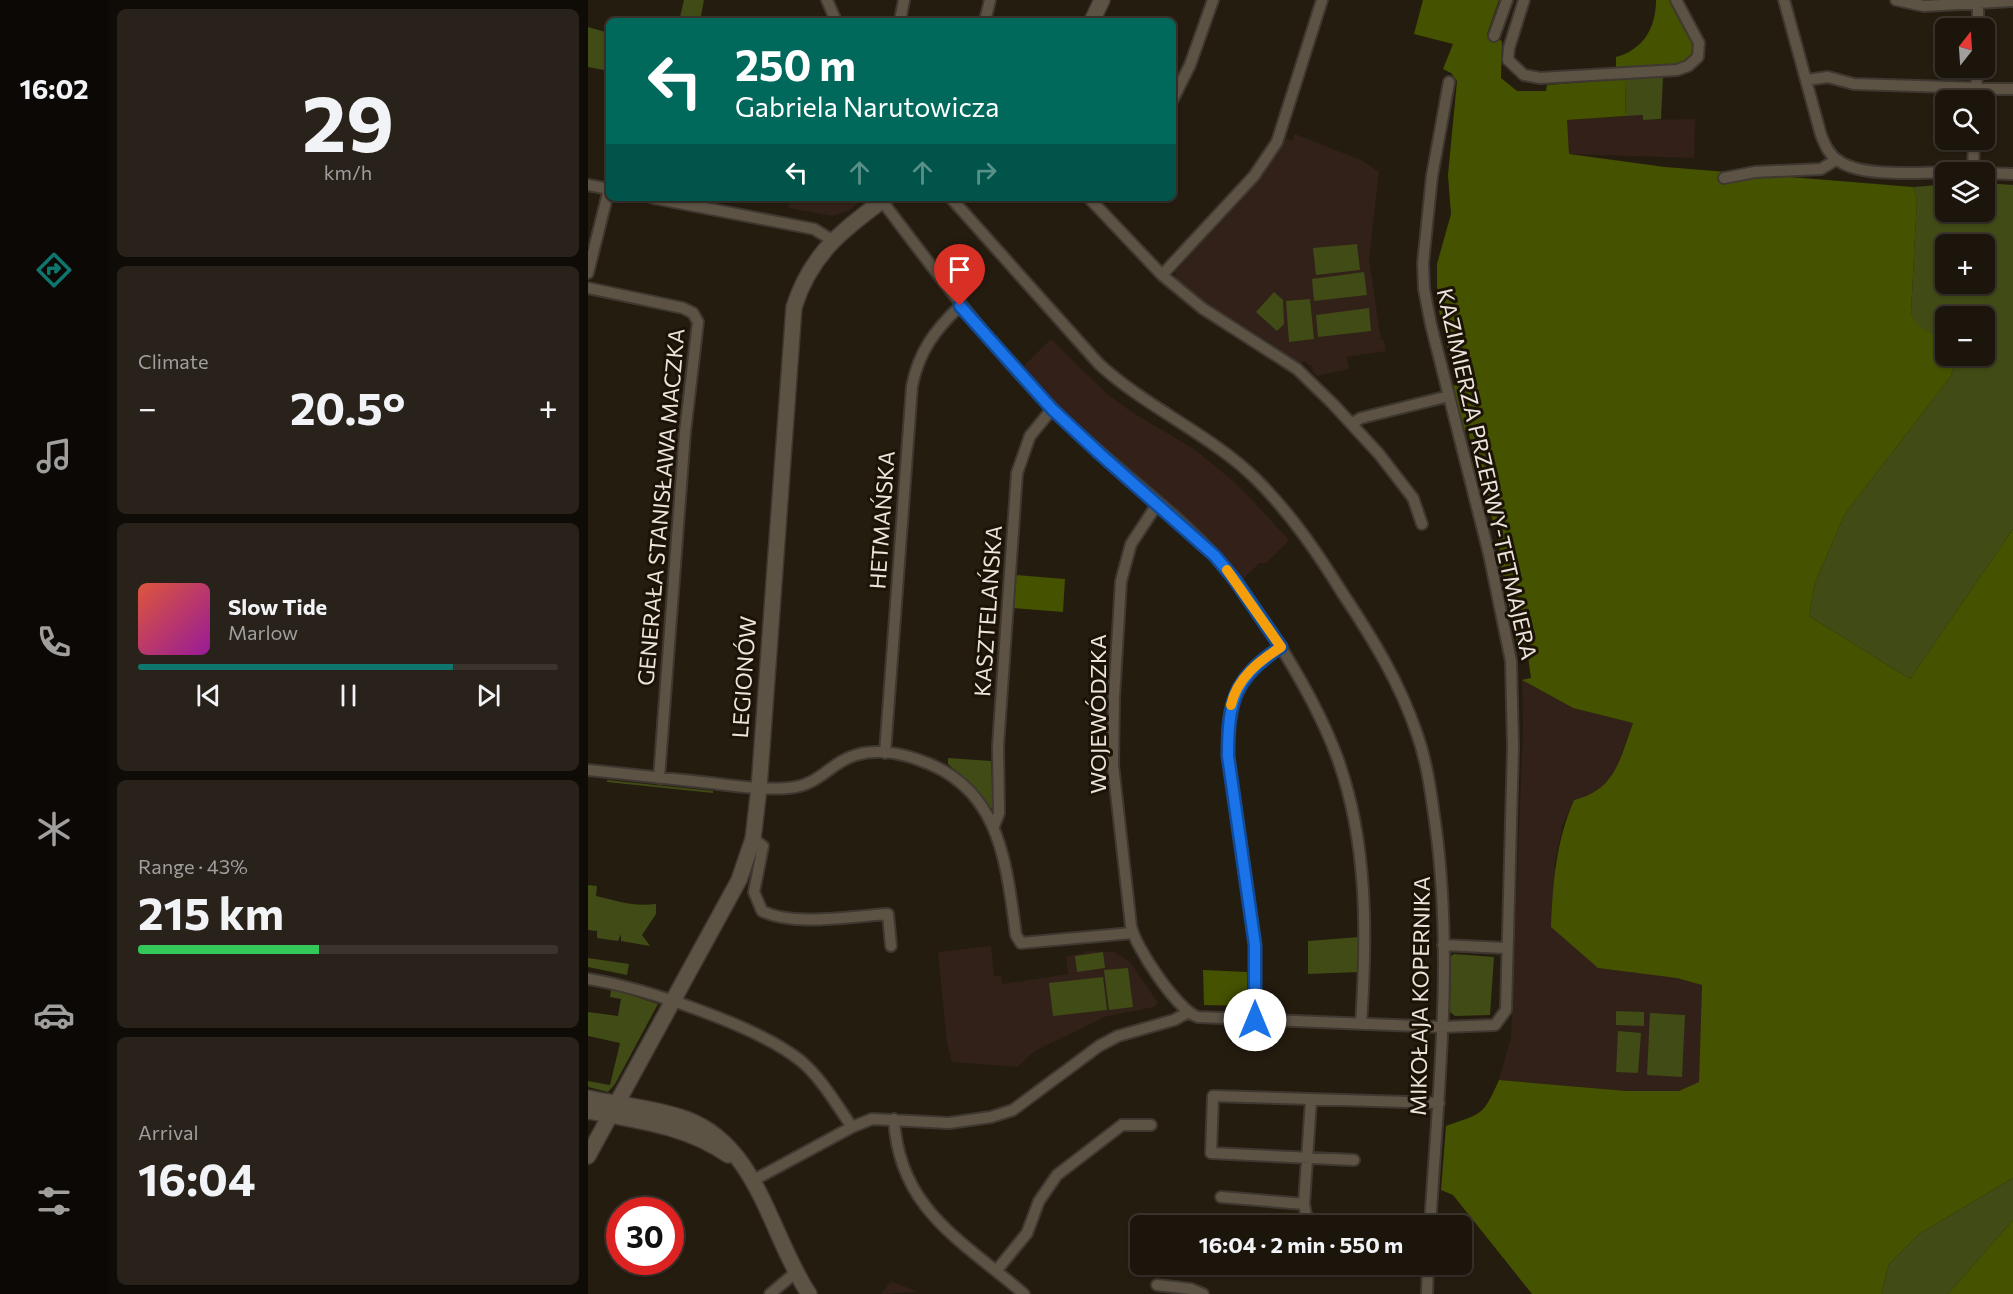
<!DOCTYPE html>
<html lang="en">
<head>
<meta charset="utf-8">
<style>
	body { margin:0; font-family:Commissioner,sans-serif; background:#29221a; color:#f1f3f6; height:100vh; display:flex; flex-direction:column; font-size:22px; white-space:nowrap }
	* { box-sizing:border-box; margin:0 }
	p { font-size:20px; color:#a09f9d }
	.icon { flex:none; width:33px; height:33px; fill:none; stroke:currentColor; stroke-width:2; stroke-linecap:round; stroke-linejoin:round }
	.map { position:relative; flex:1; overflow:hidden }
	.sheet { display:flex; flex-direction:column; gap:9px; padding:9px; background:#0f0c07; width:480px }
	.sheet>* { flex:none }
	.guide { position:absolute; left:18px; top:18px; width:570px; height:183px; border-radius:9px; box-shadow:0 2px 4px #0004,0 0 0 2px #3a342d; background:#00695c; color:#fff; overflow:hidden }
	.needle { width:39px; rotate:17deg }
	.tools { position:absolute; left:1347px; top:18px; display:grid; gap:12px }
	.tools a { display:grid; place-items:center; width:60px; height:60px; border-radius:9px; background:#1c150c; box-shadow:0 2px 4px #0004,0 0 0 2px #3a342d; font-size:30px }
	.speed { position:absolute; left:18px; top:1197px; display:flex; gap:12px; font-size:30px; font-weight:700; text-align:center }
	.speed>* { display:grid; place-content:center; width:78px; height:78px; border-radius:50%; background:#1c150c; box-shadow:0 2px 4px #0004,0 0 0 2px #3a342d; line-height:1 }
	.speed .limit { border:9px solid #d22; background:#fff; color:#111 }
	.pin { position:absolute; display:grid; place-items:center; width:51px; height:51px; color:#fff; margin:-62px -26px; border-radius:50% 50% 50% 0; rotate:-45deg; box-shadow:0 0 6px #0007 }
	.pin .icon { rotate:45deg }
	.me { position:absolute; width:66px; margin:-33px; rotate:0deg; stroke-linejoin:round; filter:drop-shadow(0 0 4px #0008) }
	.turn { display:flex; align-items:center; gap:21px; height:126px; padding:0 30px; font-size:27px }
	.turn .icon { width:78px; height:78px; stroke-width:2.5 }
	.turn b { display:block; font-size:42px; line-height:51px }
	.lanes { display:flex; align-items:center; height:57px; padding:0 30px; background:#0003; justify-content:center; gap:30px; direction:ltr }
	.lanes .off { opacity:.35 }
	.big { font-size:45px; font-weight:700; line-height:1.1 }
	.sheet .card { flex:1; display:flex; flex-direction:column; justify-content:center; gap:9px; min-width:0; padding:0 21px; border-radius:9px; background:#29221a }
	.sheet .dial { align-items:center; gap:0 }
	.dial b { font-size:78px; line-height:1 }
	.song { display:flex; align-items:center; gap:18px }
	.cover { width:72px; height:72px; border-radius:9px; background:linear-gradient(135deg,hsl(10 70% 55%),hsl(300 70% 35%)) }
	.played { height:6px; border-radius:3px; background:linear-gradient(90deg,#0f766e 75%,#3a342d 75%) }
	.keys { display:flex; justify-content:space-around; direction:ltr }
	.heat { display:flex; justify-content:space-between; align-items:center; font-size:33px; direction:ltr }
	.charge { height:9px; border-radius:4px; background:linear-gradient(90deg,#34c759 43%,#3a342d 0) }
	.trip { position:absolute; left:542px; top:1215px; width:342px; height:60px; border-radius:9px; background:#1c150c; box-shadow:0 2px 4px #0004,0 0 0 2px #3a342d; font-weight:700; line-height:60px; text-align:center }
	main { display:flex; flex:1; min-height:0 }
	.tabs { display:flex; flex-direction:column; width:108px; justify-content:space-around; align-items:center; background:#0b0805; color:#a09f9d }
	.tabs .icon { width:42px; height:42px }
	.tabs .active { color:#0f766e }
	.tabs b { font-size:27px; color:#f1f3f6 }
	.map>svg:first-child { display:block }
	.industrial { fill:#322019 }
	.education { fill:#312118 }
	.green { fill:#404b16; fill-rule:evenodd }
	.forest { fill:#455200 }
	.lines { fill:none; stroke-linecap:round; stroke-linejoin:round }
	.street-casing { stroke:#3e3831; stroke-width:14 }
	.secondary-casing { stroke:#3e3831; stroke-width:18 }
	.street { stroke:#5d5345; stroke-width:10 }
	.secondary { stroke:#5d5345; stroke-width:15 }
	.route-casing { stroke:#114b97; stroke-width:15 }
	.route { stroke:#1a73e8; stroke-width:10 }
	.slow { stroke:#f59e0b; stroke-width:10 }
	.labels { text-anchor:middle; stroke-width:6; stroke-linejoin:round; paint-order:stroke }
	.street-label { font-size:22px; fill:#eae4dc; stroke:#1c1307 }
</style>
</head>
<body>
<main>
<nav class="tabs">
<b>16:02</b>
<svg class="icon active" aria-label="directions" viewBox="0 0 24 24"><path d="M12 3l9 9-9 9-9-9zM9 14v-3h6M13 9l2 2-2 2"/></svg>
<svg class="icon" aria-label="music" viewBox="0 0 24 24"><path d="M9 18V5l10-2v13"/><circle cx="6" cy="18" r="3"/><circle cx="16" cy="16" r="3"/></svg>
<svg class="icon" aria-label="phone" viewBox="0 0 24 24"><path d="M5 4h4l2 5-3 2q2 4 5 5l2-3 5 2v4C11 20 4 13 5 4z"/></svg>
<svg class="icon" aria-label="climate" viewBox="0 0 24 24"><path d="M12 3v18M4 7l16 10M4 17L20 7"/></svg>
<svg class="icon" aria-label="car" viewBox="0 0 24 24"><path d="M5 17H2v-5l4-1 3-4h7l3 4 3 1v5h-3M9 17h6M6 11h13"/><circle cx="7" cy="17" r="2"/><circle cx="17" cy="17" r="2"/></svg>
<svg class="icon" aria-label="filters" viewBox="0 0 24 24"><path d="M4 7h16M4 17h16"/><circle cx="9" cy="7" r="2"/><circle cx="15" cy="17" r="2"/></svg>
</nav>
<section class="sheet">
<div class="card dial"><b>29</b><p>km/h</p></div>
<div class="card"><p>Climate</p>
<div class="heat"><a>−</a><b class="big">20.5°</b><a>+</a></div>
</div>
<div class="card">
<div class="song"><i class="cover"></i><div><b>Slow Tide</b><p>Marlow</p></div></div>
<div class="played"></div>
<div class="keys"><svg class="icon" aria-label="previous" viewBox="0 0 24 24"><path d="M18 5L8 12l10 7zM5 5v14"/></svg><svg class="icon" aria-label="pause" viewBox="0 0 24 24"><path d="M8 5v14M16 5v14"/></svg><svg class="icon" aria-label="next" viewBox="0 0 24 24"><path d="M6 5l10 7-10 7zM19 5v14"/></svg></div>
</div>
<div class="card"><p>Range · 43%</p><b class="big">215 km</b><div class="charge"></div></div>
<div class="card"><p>Arrival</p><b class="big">16:04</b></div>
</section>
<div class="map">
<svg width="1425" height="1294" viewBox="0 0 1425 1294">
	<rect width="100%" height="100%" fill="#251c10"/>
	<path class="industrial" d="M1055 115 1056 120 1107 119 1106 158 981 154 978 120Z
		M463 339 518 393 542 411 606 449 650 485 701 540 678 563H671L655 579 619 538 494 430 434 368Z
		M303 1281 330 1292 293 1294Z"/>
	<path class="education" d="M707 134 775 161 791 172 781 259 793 340H796L798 351 759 357 761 369 729 376 724 371 725 367 716 361 712 363 621 305 588 279 587 272 674 176 698 138 704 141Z
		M202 198H277L260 211 244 216 200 208Z
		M934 680 985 708 1045 723 1025 778 1002 796 986 800 975 824 966 867 1089 978 1114 984 1111 1082 1092 1091H1039L911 1080 923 1038 935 727Z
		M403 946 406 976H413L414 984 480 974 478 956 497 953V951L526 952 542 962 570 1003 566 1007 516 1017 447 1051 429 1067 364 1062 359 1043 350 952Z"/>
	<path class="green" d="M96 0H116L112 21H91Z
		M0 27 21 33V71L0 67Z
		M1075 76 1073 119 1055 120V115L1037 116 1038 79Z
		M1352 180 1357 181 1358 212H1396L1397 183 1425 185V529L1322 679 1221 616 1227 583 1257 514 1363 376 1367 361 1364 356H1396V316H1358L1357 342 1327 324 1323 312 1329 199 1325 187 1351 185ZM1358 244H1396V284H1358Z
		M769 244 772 270 728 275 725 248Z
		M776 272 779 295 726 301 724 279Z
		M686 292 695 300 696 324 689 331 668 312Z
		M722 299 726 339 701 342 698 301Z
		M781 308 783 331 730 337 728 315Z
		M360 758 403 761 405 808H400L383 784 360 764Z
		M19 780 125 791V793L19 782Z
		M0 885 9 886 8 896C30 901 45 907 68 904V914L54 935 62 946 33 941V934L30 941 9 938V931L0 930Z
		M772 937 771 972 720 974V941Z
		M515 952 517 968 489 972 487 956Z
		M866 954 906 957 902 1015 867 1016 862 1012 863 956Z
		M0 958 41 964 39 975 0 967Z
		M540 968 545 1007 521 1010 516 970Z
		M515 977 519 1010 465 1016 461 983Z
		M23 989 70 1004 27 1084 20 1092 0 1087V1081L22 1085 32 1043 0 1036V1012L30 1016 33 999 22 997Z
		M1028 1011 1056 1012V1026L1028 1025Z
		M1062 1013 1097 1015 1094 1077 1059 1075Z
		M1030 1031 1053 1033 1050 1073 1028 1072Z
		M1425 1178V1220L1360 1294H1293L1301 1264 1331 1234Z"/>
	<path class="forest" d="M835 0H911L899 34 914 41 913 78 929 91H958L959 85 1038 79 1037 116 979 120 981 154 1077 167 1325 187 1329 199 1323 312 1328 324 1357 342 1358 356H1364L1367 361 1363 376 1257 514 1227 583 1221 616 1322 679 1425 529V1178L1331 1234 1301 1264 1293 1294H944L865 1195 853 1190 858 1126C895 1113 895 1116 911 1080L1039 1091H1091L1111 1082 1114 985 1089 978 1010 968 963 927C965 882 968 841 986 800 1028 790 1032 758 1045 723L985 708 934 680 943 678 939 649 930 647 910 554 912 547 880 431 876 430 863 387 873 382 862 358 851 311 849 285V264L863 214 860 175 869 81 863 73 855 69 865 44 826 34Z
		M1068 0H1082L1104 39 1106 52 1094 66 1028 72V57C1055 50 1068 28 1068 0Z
		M427 575 477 579 475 612 425 608Z
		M615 970 659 972V1006L616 1005Z
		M1425 1220V1294H1360Z"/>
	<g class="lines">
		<defs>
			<path id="street" d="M239 0 248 21
				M936 0 921 48 920 60 936 75 952 78 1089 70 1100 66 1110 57 1111 43 1088 0
				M1196 0 1233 135C1237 145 1241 155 1251 161 1274 178 1336 172 1365 172
				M1308 0 1336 6 1425 1
				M312 21 316 0
				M397 21 402 0
				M1390 28V0
				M906 36 919 0
				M1219 80 1240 77 1266 84 1425 89
				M585 99 602 65 625 0
				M1388 100 1389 68
				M1385 172 1386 140
				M1396 173 1425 174
				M1136 178 1167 172 1233 169 1248 160
				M0 185 21 189
				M65 198 226 229 244 240
				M363 198 511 364C559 408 622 434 668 479 703 514 729 552 755 594 785 639 812 683 829 734 839 762 843 793 847 822 866 956 850 1092 842 1226
				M501 198 574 275 614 308 709 369 745 404 791 454 825 498 834 524
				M294 201C349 273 401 345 465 409 516 461 579 503 628 557 649 581 666 607 684 633 709 672 733 713 749 757 780 841 779 936 773 1024
				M0 273 21 189
				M574 275 666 176 689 142 734 0
				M0 288 95 308 105 313 110 322 97 432 71 778
				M765 423 773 418 861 396
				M570 503 543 544 533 581 526 697 525 765 543 926C547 947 590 1011 610 1017L854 1027 907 1025 918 1010 925 747 923 661 901 554 843 325 836 289 835 263 844 176 861 82
				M297 753 324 386C331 351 347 330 372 306
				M0 770C41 774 82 779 123 783 148 786 174 790 200 788 232 786 242 762 268 755 288 749 312 753 331 760 413 787 418 863 428 935L433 943 544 933
				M406 826 411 813 410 746 429 473 442 436 464 409
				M165 839 175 846 166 892 174 911C206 927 264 916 300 914L303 946
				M855 945 917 948
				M0 979C56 988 170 1026 213 1061 234 1079 248 1104 264 1127
				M667 1020V944L640 756C639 701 646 678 693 647
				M723 1100 716 1204 718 1215 726 1224 762 1226
				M306 1119C311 1210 375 1241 436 1294
				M766 1160 623 1153 625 1096 851 1103
				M164 1181 264 1127 284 1119 361 1123 403 1117 425 1110 511 1046 530 1036 586 1020 599 1013
				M633 1197 716 1204
				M409 1270 439 1233 451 1201 469 1175 534 1125H563
				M569 1285 603 1289 615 1294
				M182 1294 207 1273
				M839 1294 840 1264"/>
			<path id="secondary" d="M504 21 514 0
				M0 1098C32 1105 68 1108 98 1119 171 1146 182 1236 221 1294
				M0 1111C48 1120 99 1126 140 1155
				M0 1156 151 880 165 839 171 788 206 307C223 254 254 230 298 198"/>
		</defs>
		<use href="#street" class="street-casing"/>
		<use href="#secondary" class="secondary-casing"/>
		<use href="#street" class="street"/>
		<use href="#secondary" class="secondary"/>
	</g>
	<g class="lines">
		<defs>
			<path id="route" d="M372 306 464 409 512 454 627 556 647 580 693 647C646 677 640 702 640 756L667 945V1020"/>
		</defs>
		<use href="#route" class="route-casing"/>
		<use href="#route" class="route"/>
		<path class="slow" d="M639 570 693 647C671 661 649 678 643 705"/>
	</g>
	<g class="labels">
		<g class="street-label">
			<text transform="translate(899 474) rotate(77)" y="8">KAZIMIERZA PRZERWY-TETMAJERA</text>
			<text transform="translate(73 507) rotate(-85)" y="8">GENERAŁA STANISŁAWA MACZKA</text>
			<text transform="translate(294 520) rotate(-86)" y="8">HETMAŃSKA</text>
			<text transform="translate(400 611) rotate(-86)" y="8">KASZTELAŃSKA</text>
			<text transform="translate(156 677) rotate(-86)" y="8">LEGIONÓW</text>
			<text transform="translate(510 714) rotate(-90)" y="8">WOJEWÓDZKA</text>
			<text transform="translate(832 996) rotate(-89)" y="8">MIKOŁAJA KOPERNIKA</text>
		</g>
	</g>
</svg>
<div class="tools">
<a><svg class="needle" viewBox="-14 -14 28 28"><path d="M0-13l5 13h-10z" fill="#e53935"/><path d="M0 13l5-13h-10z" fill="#a09f9d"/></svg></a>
<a><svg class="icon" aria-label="search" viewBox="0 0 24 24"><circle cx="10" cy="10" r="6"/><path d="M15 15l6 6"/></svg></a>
<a><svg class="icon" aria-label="layers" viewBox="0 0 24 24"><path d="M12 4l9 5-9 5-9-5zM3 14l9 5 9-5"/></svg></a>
<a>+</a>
<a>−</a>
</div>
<div class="speed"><div class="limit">30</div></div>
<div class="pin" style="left:372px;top:306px;background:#d93025"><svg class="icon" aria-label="arrive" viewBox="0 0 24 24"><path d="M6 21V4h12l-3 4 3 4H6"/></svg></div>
<svg class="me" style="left:667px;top:1020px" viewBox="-20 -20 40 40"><circle r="19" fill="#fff"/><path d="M0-13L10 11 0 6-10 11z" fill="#1a73e8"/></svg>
<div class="trip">16:04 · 2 min · 550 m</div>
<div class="guide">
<div class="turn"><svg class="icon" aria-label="left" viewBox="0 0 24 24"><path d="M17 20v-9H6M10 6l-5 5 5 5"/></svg><div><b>250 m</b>Gabriela Narutowicza</div></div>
<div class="lanes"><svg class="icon" aria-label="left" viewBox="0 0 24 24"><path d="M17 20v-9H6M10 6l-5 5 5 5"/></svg><svg class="icon off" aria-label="ahead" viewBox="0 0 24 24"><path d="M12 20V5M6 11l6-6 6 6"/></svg><svg class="icon off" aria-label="ahead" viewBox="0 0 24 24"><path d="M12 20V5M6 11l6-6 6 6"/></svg><svg class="icon off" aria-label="right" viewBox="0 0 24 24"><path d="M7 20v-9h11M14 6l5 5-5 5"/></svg></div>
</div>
</div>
</main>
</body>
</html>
